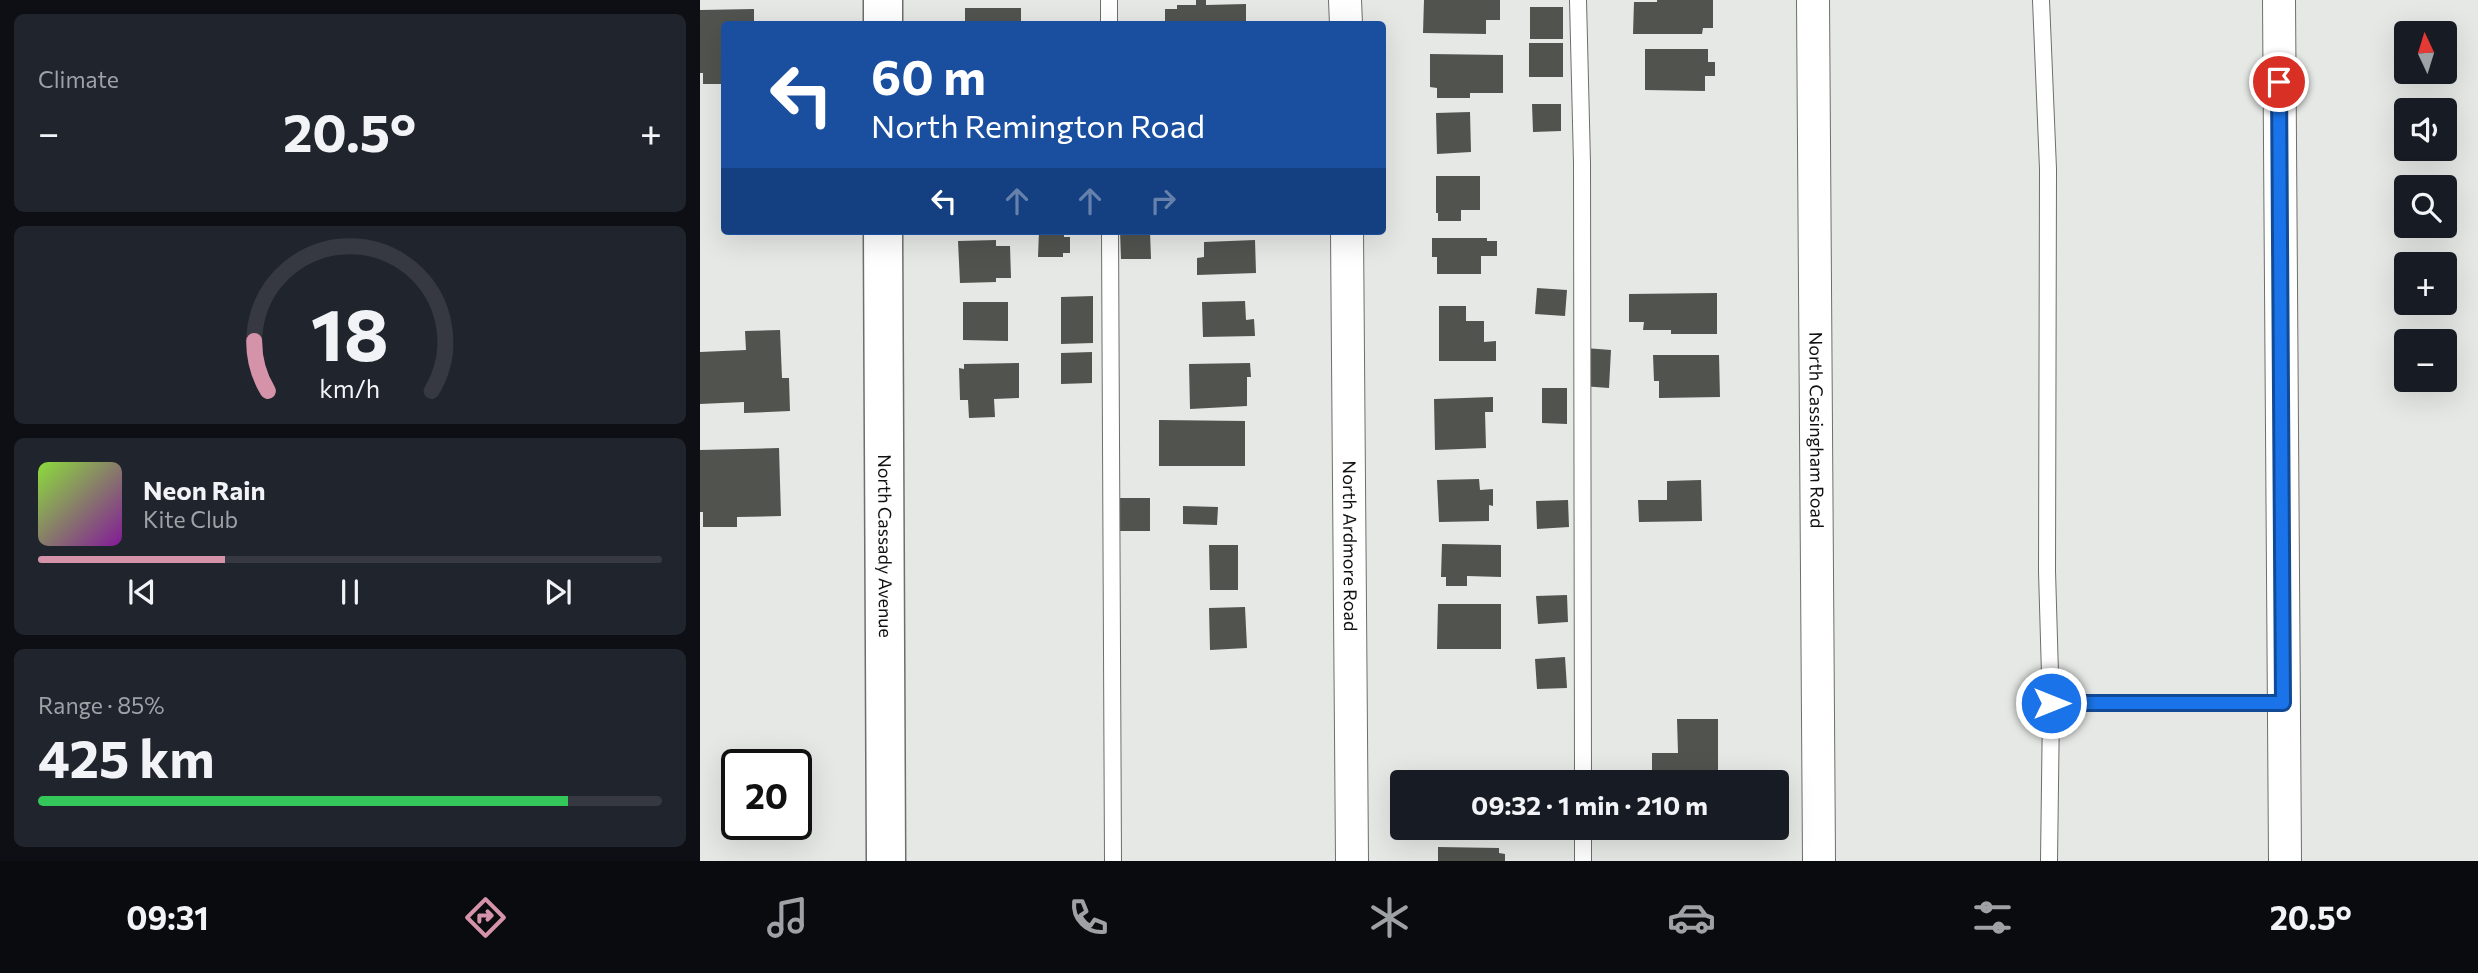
<!DOCTYPE html>
<html lang="en">
<head>
<meta charset="utf-8">
<style>
	body { margin:0; font-family:Commissioner,sans-serif; background:#20242c; color:#f1f3f6; height:100vh; display:flex; flex-direction:column; font-size:26px; white-space:nowrap }
	* { box-sizing:border-box; margin:0 }
	p { font-size:23px; color:#9ea1a6 }
	.icon { flex:none; width:38px; height:38px; fill:none; stroke:currentColor; stroke-width:2; stroke-linecap:round; stroke-linejoin:round }
	.map { position:relative; flex:1; overflow:hidden }
	.panel { display:flex; flex-direction:column; gap:14px; padding:14px; background:#0d0f14; width:700px }
	.panel>* { flex:none }
	.banner { position:absolute; left:21px; top:21px; width:665px; height:214px; border-radius:7px; box-shadow:0 7px 28px #0002; background:#1a4fa0; color:#fff; overflow:hidden }
	.needle { width:46px; rotate:356deg }
	.controls { position:absolute; left:1694px; top:21px; display:grid; gap:14px }
	.controls a { display:grid; place-items:center; width:63px; height:63px; border-radius:7px; background:#171b24; box-shadow:0 7px 28px #0002; font-size:35px }
	.speed { position:absolute; left:21px; top:749px; display:flex; gap:14px; font-size:35px; font-weight:700; text-align:center }
	.speed>* { display:grid; place-content:center; width:91px; height:91px; border-radius:50%; background:#171b24; box-shadow:0 7px 28px #0002; line-height:1 }
	.speed .limit { border:4px solid #111; border-radius:10px; background:#fff; color:#111 }
	.pin { position:absolute; display:grid; place-items:center; width:60px; height:60px; color:#fff; margin:-30px; border:4px solid #fff; border-radius:50%; box-shadow:0 2px 7px #0007 }
	.me { position:absolute; width:77px; margin:-38px; rotate:90deg; stroke-linejoin:round; filter:drop-shadow(0 0 5px #0008) }
	.turn { display:flex; align-items:center; gap:24px; height:147px; padding:0 35px; font-size:32px }
	.turn .icon { width:91px; height:91px; stroke-width:2.5 }
	.turn b { display:block; font-size:49px; line-height:60px }
	.lanes { display:flex; align-items:center; height:66px; padding:0 35px; background:#0003; justify-content:center; gap:35px; direction:ltr }
	.lanes .off { opacity:.35 }
	.big { font-size:52px; font-weight:700; line-height:1.1 }
	.panel .card { flex:1; display:flex; flex-direction:column; justify-content:center; gap:10px; min-width:0; padding:0 24px; border-radius:10px; background:#20242c }
	.panel .dial { align-items:center; gap:0 }
	.dial svg { height:182px; overflow:visible; fill:none; stroke:#363941; stroke-width:7; stroke-linecap:round; text-anchor:middle }
	.dial text { fill:#f1f3f6; stroke:none }
	.song { display:flex; align-items:center; gap:21px }
	.cover { width:84px; height:84px; border-radius:10px; background:linear-gradient(135deg,hsl(90 70% 55%),hsl(290 70% 35%)) }
	.played { height:7px; border-radius:4px; background:linear-gradient(90deg,#d493a8 30%,#363941 30%) }
	.keys { display:flex; justify-content:space-around; direction:ltr }
	.heat { display:flex; justify-content:space-between; align-items:center; font-size:38px; direction:ltr }
	.charge { height:10px; border-radius:5px; background:linear-gradient(90deg,#34c759 85%,#363941 0) }
	.trip { position:absolute; left:690px; top:770px; width:399px; height:70px; border-radius:7px; background:#171b24; box-shadow:0 7px 28px #0002; font-weight:700; line-height:70px; text-align:center }
	.tabs { display:flex; height:112px; justify-content:space-around; align-items:center; background:#090b0e; color:#9ea1a6 }
	.tabs .icon { width:49px; height:49px }
	.tabs .current { color:#d493a8 }
	.tabs b { font-size:32px; color:#f1f3f6 }
	main { display:flex; flex:1; min-height:0 }
	.map>svg:first-child { display:block }
	.building { fill:#51534f }
	.lines { fill:none; stroke-linecap:round; stroke-linejoin:round }
	.service-casing { stroke:#6d6f6c; stroke-width:18 }
	.minor-casing { stroke:#6d6f6c; stroke-width:34 }
	.tertiary-casing { stroke:#6d6f6c; stroke-width:41 }
	.service { stroke:#fff; stroke-width:16 }
	.minor { stroke:#fff; stroke-width:32 }
	.tertiary { stroke:#fff; stroke-width:38 }
	.route-casing { stroke:#114b97; stroke-width:18 }
	.route { stroke:#1a73e8; stroke-width:12 }
	.labels { text-anchor:middle; stroke-width:7; stroke-linejoin:round; paint-order:stroke }
	.street-label { font-size:18px; fill:#101110; stroke:#e5e8e4 }
</style>
</head>
<body>
<main>
<section class="panel">
<div class="card"><p>Climate</p>
<div class="heat"><a>−</a><b class="big">20.5°</b><a>+</a></div>
</div>
<div class="card dial"><svg viewBox="0 0 100 80">
<path d="M14 69A42 42 0 1 1 86 69"/>
<path d="M14 69A42 42 0 0 1 8 47" stroke="#d493a8"/>
<text x="50" y="56" font-size="32" font-weight="700">18</text>
<text x="50" y="72" font-size="11">km/h</text>
</svg></div>
<div class="card">
<div class="song"><i class="cover"></i><div><b>Neon Rain</b><p>Kite Club</p></div></div>
<div class="played"></div>
<div class="keys"><svg class="icon" aria-label="previous" viewBox="0 0 24 24"><path d="M18 5L8 12l10 7zM5 5v14"/></svg><svg class="icon" aria-label="pause" viewBox="0 0 24 24"><path d="M8 5v14M16 5v14"/></svg><svg class="icon" aria-label="next" viewBox="0 0 24 24"><path d="M6 5l10 7-10 7zM19 5v14"/></svg></div>
</div>
<div class="card"><p>Range · 85%</p><b class="big">425 km</b><div class="charge"></div></div>
</section>
<div class="map">
<svg width="1778" height="861" viewBox="0 0 1778 861">
	<rect width="100%" height="100%" fill="#e5e8e4"/>
	<path class="building" d="M496 0H506V5L546 4V24H465V9H477V5H496Z
		M724 0H800V20H786V34L723 33Z
		M957 0H1013V28H1003L1002 34H933L934 2H957Z
		M830 7H863V39H830Z
		M265 8H321V21H329V24H265Z
		M54 9V24H24V84H3V73H0V10Z
		M829 43H863V77H829Z
		M945 49H1008V62H1015V76H1005V91L945 90Z
		M730 54 803 55V93H770V98H737V88L730 87Z
		M832 104H861V131L833 132Z
		M770 112 771 152 737 154 736 113Z
		M736 176H780V210H761V221H738V213H736Z
		M339 231H364V237H370V253H363V257H338Z
		M420 231H450L451 259H421Z
		M732 238H787V241H797V256H781V274H737V257H732Z
		M296 240V246H310L311 278H296V282L260 283 258 241Z
		M555 240 556 273 497 275V258L504 257V242Z
		M837 288 867 290 865 316 835 314Z
		M1017 293V334H971V330H943L944 322H929V294Z
		M393 296V343L361 344V297Z
		M545 301 546 320 554 319 555 336 503 337 502 302Z
		M263 302H308V341L263 340Z
		M739 306H766V321H784V342L796 341V361H739Z
		M80 330 82 378H89L90 411 44 413V402L0 404V352L46 350 45 331Z
		M885 348 911 350 909 388 882 386Z
		M392 352V383L361 384V353Z
		M953 355H1019L1020 397 959 398V381H954Z
		M319 363V398L294 399 295 417 269 418 268 400H260L259 368 264 369V364Z
		M550 363 551 377H547V406L490 409 489 364Z
		M842 388H867V424L842 423Z
		M793 397V412H785L786 448 735 450 734 399Z
		M459 420 545 421V466H459Z
		M79 448 81 516 37 517V527H3V512H0V450Z
		M779 479 780 490 793 489V506L789 505V521L739 522 737 480Z
		M1001 480 1002 521 939 522 938 500H967V481Z
		M420 498H450V531H420Z
		M868 500 869 527 837 529 836 501Z
		M483 506 518 507 517 525 483 524Z
		M742 544 801 545V577L767 576V586H746V577H741Z
		M509 545H538V590H510Z
		M867 595 868 622 838 624 836 596Z
		M738 604H801V649H737Z
		M545 607 547 648 510 650 509 608Z
		M865 657 867 688 837 689 835 659Z
		M977 719H1018V774L952 775V753H978Z
		M840 828H870V835H840Z
		M964 828H1019V833H964Z
		M738 847 799 848V853L805 854V861H738Z"/>
	<g class="lines">
		<defs>
			<path id="service" d="M409 0V24
				M878 0 882 163 883 782
				M1341 0 1348 169 1347 571 1351 709 1349 861
				M410 231 413 861
				M1351 703H1583
				M883 828V861"/>
			<g id="minor">
				<path d="M645 0 646 24"/>
				<path id="s1" d="M1113 0 1119 861"/>
				<path d="M1579 0 1585 861"/>
				<path id="s2" d="M647 231 652 861"/>
			</g>
			<g id="tertiary">
				<path d="M183 0V24"/>
				<path id="s3" d="M183 231 186 861"/>
			</g>
		</defs>
		<use href="#service" class="service-casing"/>
		<use href="#minor" class="minor-casing"/>
		<use href="#tertiary" class="tertiary-casing"/>
		<use href="#service" class="service"/>
		<use href="#minor" class="minor"/>
		<use href="#tertiary" class="tertiary"/>
	</g>
	<g class="lines">
		<defs>
			<path id="route" d="M1351 703H1583L1579 82"/>
		</defs>
		<use href="#route" class="route-casing"/>
		<use href="#route" class="route"/>
	</g>
	<g class="labels">
		<g class="street-label">
			<text dy="6" stroke="none"><textPath href="#s1" startOffset="430">North Cassingham Road</textPath></text>
			<text dy="6" stroke="none"><textPath href="#s3" startOffset="315">North Cassady Avenue</textPath></text>
			<text dy="6" stroke="none"><textPath href="#s2" startOffset="315">North Ardmore Road</textPath></text>
		</g>
	</g>
</svg>
<div class="controls">
<a><svg class="needle" viewBox="-14 -14 28 28"><path d="M0-13l5 13h-10z" fill="#e53935"/><path d="M0 13l5-13h-10z" fill="#9ea1a6"/></svg></a>
<a><svg class="icon" aria-label="sound" viewBox="0 0 24 24"><path d="M4 9h4l5-4v14l-5-4H4zM17 9q2 3 0 6"/></svg></a>
<a><svg class="icon" aria-label="search" viewBox="0 0 24 24"><circle cx="10" cy="10" r="6"/><path d="M15 15l6 6"/></svg></a>
<a>+</a>
<a>−</a>
</div>
<div class="speed"><div class="limit">20</div></div>
<div class="pin" style="left:1579px;top:82px;background:#d93025"><svg class="icon" aria-label="arrive" viewBox="0 0 24 24"><path d="M6 21V4h12l-3 4 3 4H6"/></svg></div>
<svg class="me" style="left:1351px;top:703px" viewBox="-20 -20 40 40"><circle r="17" fill="#1a73e8" stroke="#fff" stroke-width="3"/><path d="M0-11L8 9 0 5-8 9z" fill="#fff"/></svg>
<div class="trip">09:32 · 1 min · 210 m</div>
<div class="banner">
<div class="turn"><svg class="icon" aria-label="left" viewBox="0 0 24 24"><path d="M17 20v-9H6M10 6l-5 5 5 5"/></svg><div><b>60 m</b>North Remington Road</div></div>
<div class="lanes"><svg class="icon" aria-label="left" viewBox="0 0 24 24"><path d="M17 20v-9H6M10 6l-5 5 5 5"/></svg><svg class="icon off" aria-label="ahead" viewBox="0 0 24 24"><path d="M12 20V5M6 11l6-6 6 6"/></svg><svg class="icon off" aria-label="ahead" viewBox="0 0 24 24"><path d="M12 20V5M6 11l6-6 6 6"/></svg><svg class="icon off" aria-label="right" viewBox="0 0 24 24"><path d="M7 20v-9h11M14 6l5 5-5 5"/></svg></div>
</div>
</div>
</main>
<nav class="tabs">
<b>09:31</b>
<svg class="icon current" aria-label="directions" viewBox="0 0 24 24"><path d="M12 3l9 9-9 9-9-9zM9 14v-3h6M13 9l2 2-2 2"/></svg>
<svg class="icon" aria-label="music" viewBox="0 0 24 24"><path d="M9 18V5l10-2v13"/><circle cx="6" cy="18" r="3"/><circle cx="16" cy="16" r="3"/></svg>
<svg class="icon" aria-label="phone" viewBox="0 0 24 24"><path d="M5 4h4l2 5-3 2q2 4 5 5l2-3 5 2v4C11 20 4 13 5 4z"/></svg>
<svg class="icon" aria-label="climate" viewBox="0 0 24 24"><path d="M12 3v18M4 7l16 10M4 17L20 7"/></svg>
<svg class="icon" aria-label="car" viewBox="0 0 24 24"><path d="M5 17H2v-5l4-1 3-4h7l3 4 3 1v5h-3M9 17h6M6 11h13"/><circle cx="7" cy="17" r="2"/><circle cx="17" cy="17" r="2"/></svg>
<svg class="icon" aria-label="filters" viewBox="0 0 24 24"><path d="M4 7h16M4 17h16"/><circle cx="9" cy="7" r="2"/><circle cx="15" cy="17" r="2"/></svg>
<b>20.5°</b>
</nav>
</body>
</html>
